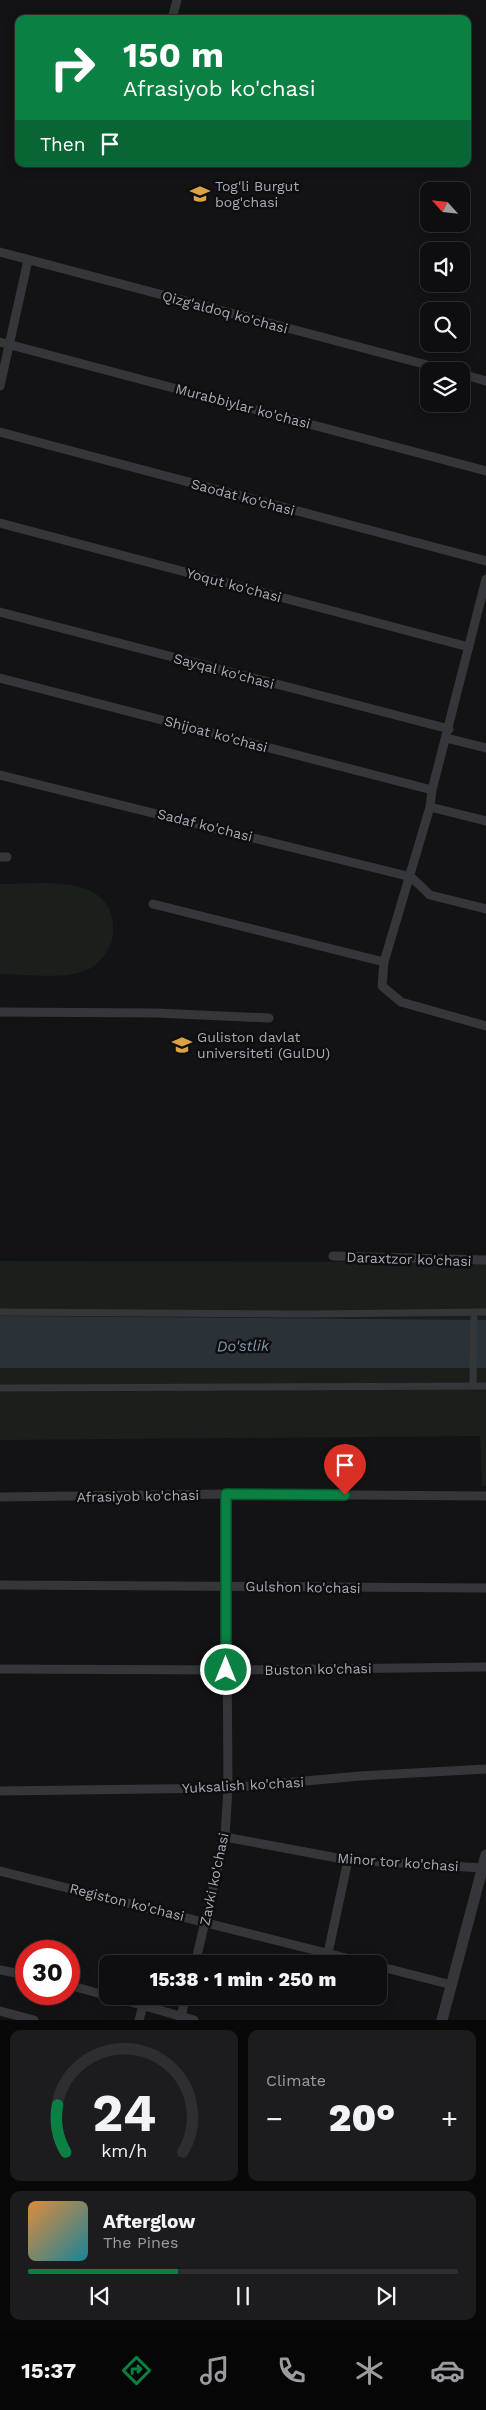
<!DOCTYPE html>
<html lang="en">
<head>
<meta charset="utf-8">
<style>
	body { margin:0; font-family:"Work Sans",sans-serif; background:#1c1c1e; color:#f1f3f6; height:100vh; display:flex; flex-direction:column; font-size:19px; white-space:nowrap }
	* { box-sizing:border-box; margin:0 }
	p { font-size:16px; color:#9b9c9f }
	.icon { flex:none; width:28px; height:28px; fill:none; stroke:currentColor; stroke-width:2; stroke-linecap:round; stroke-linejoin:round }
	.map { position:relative; height:2020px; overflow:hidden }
	.side { display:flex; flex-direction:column; gap:10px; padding:10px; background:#080809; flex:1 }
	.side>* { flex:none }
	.guide { position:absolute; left:15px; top:15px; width:456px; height:152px; border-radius:10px; box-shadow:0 2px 12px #0003,0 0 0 1px #2e2e30; background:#0b8043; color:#fff; overflow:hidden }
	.needle { width:32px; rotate:297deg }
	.fabs { position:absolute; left:420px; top:182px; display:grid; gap:10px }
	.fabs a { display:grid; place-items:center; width:50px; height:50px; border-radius:10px; background:#0e0e10; box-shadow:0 2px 12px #0003,0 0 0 1px #2e2e30; font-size:25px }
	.speed { position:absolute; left:15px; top:1940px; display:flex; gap:10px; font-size:25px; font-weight:700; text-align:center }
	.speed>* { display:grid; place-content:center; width:65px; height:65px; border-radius:50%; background:#0e0e10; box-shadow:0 2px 12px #0003,0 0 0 1px #2e2e30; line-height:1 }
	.speed .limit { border:8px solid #d22; background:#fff; color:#111 }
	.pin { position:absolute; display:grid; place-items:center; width:42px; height:42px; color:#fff; margin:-51px -21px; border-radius:50% 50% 50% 0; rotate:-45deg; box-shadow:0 0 5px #0007 }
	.pin .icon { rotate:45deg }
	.me { position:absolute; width:55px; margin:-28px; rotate:0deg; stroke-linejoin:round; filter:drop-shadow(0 0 4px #0008) }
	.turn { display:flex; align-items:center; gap:18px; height:105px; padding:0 25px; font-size:22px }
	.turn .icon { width:65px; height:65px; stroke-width:2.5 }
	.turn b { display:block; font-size:35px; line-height:42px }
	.then { display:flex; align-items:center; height:48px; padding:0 25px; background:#0003; gap:10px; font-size:19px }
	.big { font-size:38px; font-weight:800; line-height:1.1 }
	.side .tile { flex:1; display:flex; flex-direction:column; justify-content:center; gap:8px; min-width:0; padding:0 18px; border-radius:10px; background:#1c1c1e }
	.side .dial { align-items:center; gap:0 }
	.dial svg { height:130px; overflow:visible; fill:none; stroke:#2e2e30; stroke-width:7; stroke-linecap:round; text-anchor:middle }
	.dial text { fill:#f1f3f6; stroke:none }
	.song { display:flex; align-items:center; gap:15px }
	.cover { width:60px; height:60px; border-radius:8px; background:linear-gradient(135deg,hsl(30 70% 55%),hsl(190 70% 35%)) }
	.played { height:5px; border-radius:2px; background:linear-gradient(90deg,#0b8043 35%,#2e2e30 35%) }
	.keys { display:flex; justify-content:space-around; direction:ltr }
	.heat { display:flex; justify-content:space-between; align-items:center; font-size:28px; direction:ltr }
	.side .tiles { flex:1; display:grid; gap:10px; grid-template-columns:1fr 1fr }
	.tile:last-child { grid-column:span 2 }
	.trip { position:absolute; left:99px; top:1955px; width:288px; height:50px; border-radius:10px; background:#0e0e10; box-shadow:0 2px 12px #0003,0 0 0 1px #2e2e30; font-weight:800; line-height:50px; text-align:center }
	.dock { display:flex; height:80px; justify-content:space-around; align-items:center; background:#060606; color:#9b9c9f }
	.dock .icon { width:35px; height:35px }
	.dock .selected { color:#0b8043 }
	.dock b { font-size:22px; color:#f1f3f6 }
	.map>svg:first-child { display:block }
	.green { fill:#1a1f1b }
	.water { fill:#2b3237 }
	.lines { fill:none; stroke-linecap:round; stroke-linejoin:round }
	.pedestrian { stroke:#353639; stroke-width:7 }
	.minor { stroke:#353639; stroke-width:9 }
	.tertiary { stroke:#353639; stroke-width:11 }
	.route-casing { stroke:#07532c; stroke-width:12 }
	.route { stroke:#0b8043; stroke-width:9 }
	.labels { text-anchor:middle; stroke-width:5; stroke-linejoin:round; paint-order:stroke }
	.poi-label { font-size:14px; fill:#a7abb3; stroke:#0e0e10; text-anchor:start }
	.street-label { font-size:14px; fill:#a7abb3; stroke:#0e0e10 }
	.water-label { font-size:15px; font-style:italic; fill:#8298aa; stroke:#0e0e10 }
</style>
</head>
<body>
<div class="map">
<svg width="486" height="2020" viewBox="0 0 486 2020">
	<rect width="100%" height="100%" fill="#131315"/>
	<path class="green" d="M0 884C40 884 118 871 113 935 111 949 100 964 87 970 66 980 24 974 0 974Z
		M0 1261 486 1262V1486H482L480 1436 0 1440Z"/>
	<path class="water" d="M0 1316 486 1320V1368H0Z"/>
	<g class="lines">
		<path class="pedestrian" d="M0 1312 311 1314 486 1312
			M473 1386 474 1312
			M0 1388 486 1386"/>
		<path class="minor" d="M172 19 177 0
			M0 252 450 371
			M0 342 486 471
			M461 374 486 381
			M0 386 28 260
			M0 432 486 561
			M0 523 469 647
			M486 579 432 790 430 807 384 962 382 986 401 1002 486 1026
			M0 612 449 729
			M0 678 432 790
			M446 738 486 748
			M0 775 395 873 411 877 430 895 486 909
			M430 807 486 821
			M0 857H7
			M153 904 384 962
			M0 1012 156 1013 269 1018
			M333 1256 486 1260
			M0 1497 226 1494 486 1496
			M0 1585 486 1588
			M0 1669 226 1670 486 1667
			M0 1791 228 1788 360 1776 486 1769
			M225 1837 348 1860 483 1868
			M0 1871 370 1964
			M328 1953 348 1860
			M195 1964 225 1837 228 1788 226 1494
			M378 1966 452 1985
			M0 1970 26 1975
			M69 1985 108 1996
			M110 1996 194 2020
			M0 2011 34 2020
			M139 2020 143 2006
			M180 2020 186 1996"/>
		<path class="tertiary" d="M442 2020 486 1855"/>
	</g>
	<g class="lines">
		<defs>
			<path id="route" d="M226 1670V1494L345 1495"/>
		</defs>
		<use href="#route" class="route-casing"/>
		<use href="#route" class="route"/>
	</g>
	<defs>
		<symbol id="school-bare" viewBox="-9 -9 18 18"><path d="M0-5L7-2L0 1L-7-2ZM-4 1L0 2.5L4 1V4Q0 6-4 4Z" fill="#daa446" stroke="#0e0e10" stroke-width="2.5" paint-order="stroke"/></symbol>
		<symbol id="university-bare" viewBox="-9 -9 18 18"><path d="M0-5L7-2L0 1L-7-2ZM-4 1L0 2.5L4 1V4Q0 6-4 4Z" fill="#daa446" stroke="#0e0e10" stroke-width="2.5" paint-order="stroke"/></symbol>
	</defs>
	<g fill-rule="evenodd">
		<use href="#school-bare" x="186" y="180" width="28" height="28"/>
		<use href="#university-bare" x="168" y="1031" width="28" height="28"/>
	</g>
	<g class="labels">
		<g class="poi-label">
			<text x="215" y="191">Tog'li Burgut<tspan x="215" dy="16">bog'chasi</tspan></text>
			<text x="197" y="1042">Guliston davlat<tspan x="197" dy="16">universiteti (GulDU)</tspan></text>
		</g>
		<g class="street-label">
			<text transform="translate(225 312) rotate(15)" y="5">Qizg'aldoq ko'chasi</text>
			<text transform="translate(243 406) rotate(15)" y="5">Murabbiylar ko'chasi</text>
			<text transform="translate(243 497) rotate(15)" y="5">Saodat ko'chasi</text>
			<text transform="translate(234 585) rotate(15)" y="5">Yoqut ko'chasi</text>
			<text transform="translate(224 671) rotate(15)" y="5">Sayqal ko'chasi</text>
			<text transform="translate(216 734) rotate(15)" y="5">Shijoat ko'chasi</text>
			<text transform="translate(205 825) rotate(14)" y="5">Sadaf ko'chasi</text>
			<text transform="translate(409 1259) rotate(2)" y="5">Daraxtzor ko'chasi</text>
			<text transform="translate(138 1496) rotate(-1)" y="5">Afrasiyob ko'chasi</text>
			<text transform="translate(303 1587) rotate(1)" y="5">Gulshon ko'chasi</text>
			<text transform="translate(318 1669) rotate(-1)" y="5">Buston ko'chasi</text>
			<text transform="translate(243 1785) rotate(-3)" y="5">Yuksalish ko'chasi</text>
			<text transform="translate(398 1862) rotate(4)" y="5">Minor tor ko'chasi</text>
			<text transform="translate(214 1879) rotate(-78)" y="5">Zavki ko'chasi</text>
			<text transform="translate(127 1902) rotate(14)" y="5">Registon ko'chasi</text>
		</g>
		<g class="water-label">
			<text transform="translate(243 1346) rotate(-1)" y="5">Do'stlik</text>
		</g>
	</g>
</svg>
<div class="fabs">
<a><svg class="needle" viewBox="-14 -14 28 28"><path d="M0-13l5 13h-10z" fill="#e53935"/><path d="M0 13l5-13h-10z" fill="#9b9c9f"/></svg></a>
<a><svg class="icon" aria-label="sound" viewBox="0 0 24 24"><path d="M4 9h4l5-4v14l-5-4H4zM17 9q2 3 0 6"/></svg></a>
<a><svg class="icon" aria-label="search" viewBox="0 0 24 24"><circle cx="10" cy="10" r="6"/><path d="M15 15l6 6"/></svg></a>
<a><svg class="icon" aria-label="layers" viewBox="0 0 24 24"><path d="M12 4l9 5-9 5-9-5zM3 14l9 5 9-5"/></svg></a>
</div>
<div class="speed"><div class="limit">30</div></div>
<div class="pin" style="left:345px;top:1495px;background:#d93025"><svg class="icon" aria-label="arrive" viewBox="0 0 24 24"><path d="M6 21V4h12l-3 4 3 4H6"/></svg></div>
<svg class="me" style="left:226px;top:1670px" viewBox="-20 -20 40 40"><circle r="17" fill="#0b8043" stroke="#fff" stroke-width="3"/><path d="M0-11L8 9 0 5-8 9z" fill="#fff"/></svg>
<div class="trip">15:38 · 1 min · 250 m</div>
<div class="guide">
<div class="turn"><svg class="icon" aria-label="right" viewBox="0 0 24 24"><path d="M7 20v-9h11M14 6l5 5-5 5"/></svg><div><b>150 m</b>Afrasiyob ko'chasi</div></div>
<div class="then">Then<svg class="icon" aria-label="arrive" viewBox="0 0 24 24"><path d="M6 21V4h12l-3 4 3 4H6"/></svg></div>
</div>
</div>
<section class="side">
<div class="tiles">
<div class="tile dial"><svg viewBox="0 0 100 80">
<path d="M14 69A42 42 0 1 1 86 69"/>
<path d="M14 69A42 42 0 0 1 9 40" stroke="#0b8043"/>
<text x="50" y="56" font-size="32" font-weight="700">24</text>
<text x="50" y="72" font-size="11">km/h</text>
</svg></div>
<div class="tile"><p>Climate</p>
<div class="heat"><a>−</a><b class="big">20°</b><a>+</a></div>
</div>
<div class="tile">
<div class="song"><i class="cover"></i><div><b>Afterglow</b><p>The Pines</p></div></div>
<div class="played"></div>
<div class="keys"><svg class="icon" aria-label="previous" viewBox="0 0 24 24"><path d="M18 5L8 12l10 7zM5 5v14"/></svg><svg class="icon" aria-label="pause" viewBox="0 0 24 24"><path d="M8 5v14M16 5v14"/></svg><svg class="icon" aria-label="next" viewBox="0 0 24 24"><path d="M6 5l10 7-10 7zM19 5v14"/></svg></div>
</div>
</div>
</section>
<nav class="dock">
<b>15:37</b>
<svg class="icon selected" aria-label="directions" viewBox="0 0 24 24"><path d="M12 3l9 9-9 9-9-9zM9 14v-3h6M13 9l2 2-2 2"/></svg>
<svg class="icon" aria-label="music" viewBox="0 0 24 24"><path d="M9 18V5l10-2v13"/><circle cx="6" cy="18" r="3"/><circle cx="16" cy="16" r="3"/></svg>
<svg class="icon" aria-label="phone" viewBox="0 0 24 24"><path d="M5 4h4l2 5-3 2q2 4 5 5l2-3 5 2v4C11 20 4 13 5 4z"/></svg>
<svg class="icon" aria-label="climate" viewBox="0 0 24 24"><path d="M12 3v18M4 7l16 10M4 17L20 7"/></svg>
<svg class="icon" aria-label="car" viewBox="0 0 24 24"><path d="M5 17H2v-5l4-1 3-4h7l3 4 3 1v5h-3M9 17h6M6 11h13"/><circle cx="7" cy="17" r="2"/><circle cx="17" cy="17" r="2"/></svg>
</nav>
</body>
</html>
